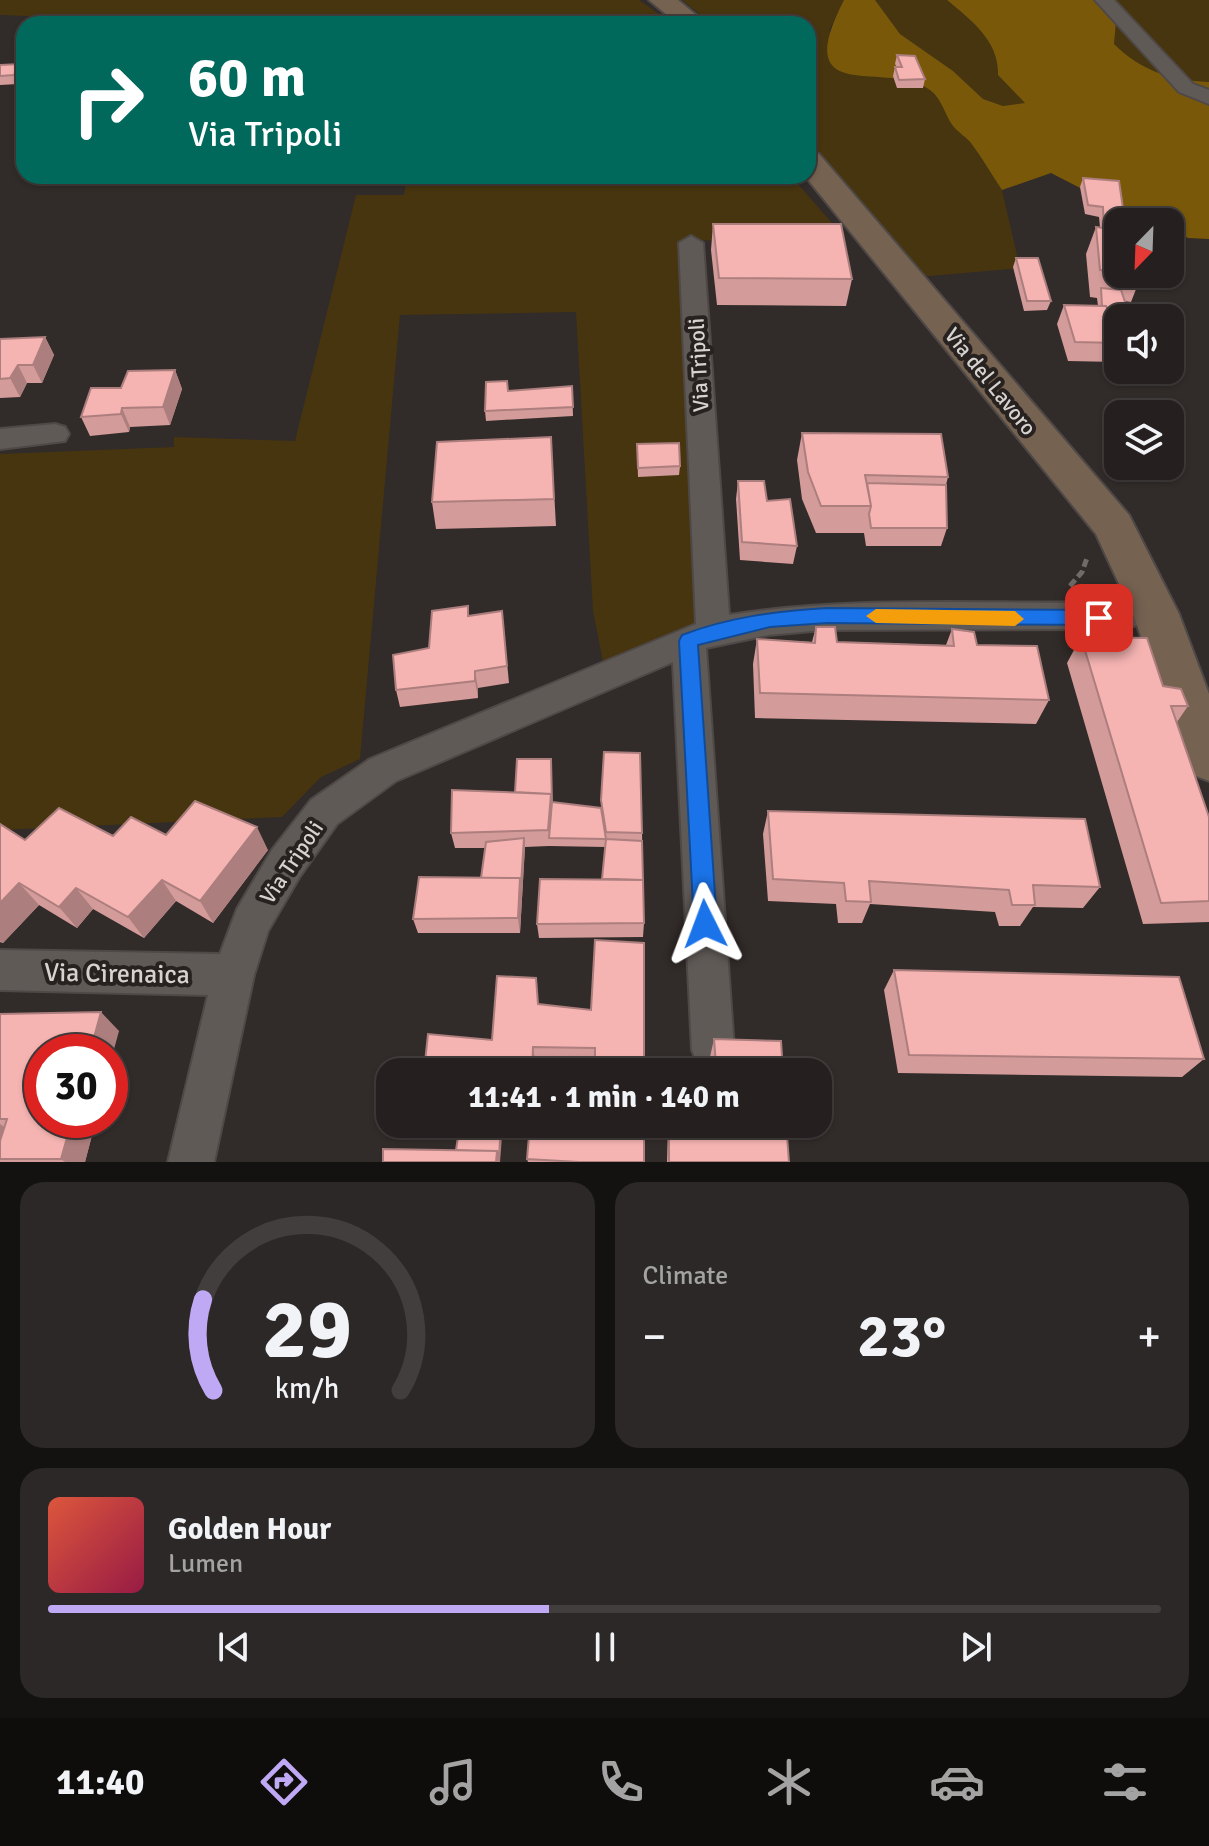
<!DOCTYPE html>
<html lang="en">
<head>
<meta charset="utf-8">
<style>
	body { margin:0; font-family:Signika,sans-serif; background:#2d2828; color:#f1f3f6; height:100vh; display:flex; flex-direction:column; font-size:30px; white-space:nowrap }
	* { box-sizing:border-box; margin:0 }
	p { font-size:26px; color:#a3a3a4 }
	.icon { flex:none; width:44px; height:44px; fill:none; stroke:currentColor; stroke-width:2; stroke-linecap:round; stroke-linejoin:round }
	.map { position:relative; height:1162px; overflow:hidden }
	.side { display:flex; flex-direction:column; gap:20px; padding:20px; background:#141211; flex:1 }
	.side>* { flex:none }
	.guide { position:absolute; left:16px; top:16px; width:800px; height:168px; border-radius:24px; box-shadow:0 2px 6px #0004,0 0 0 2px #423e3d; background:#00695c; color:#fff; overflow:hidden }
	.needle { width:52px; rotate:203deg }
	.tools { position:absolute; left:1104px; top:208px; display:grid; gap:16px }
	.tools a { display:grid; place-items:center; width:80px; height:80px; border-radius:16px; background:#25201f; box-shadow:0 2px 6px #0004,0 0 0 2px #423e3d; font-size:40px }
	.speed { position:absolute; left:24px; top:1034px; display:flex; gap:16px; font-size:40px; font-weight:700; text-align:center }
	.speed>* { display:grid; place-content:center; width:104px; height:104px; border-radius:50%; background:#25201f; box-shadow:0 2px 6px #0004,0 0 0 2px #423e3d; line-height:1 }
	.speed .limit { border:12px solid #d22; background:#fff; color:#111 }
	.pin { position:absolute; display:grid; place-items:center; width:68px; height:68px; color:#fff; margin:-34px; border-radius:16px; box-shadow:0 4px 12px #0006 }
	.me { position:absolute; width:88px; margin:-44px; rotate:357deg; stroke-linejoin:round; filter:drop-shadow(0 0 6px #0008) }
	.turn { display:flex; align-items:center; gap:28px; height:168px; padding:0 40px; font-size:36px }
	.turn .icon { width:104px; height:104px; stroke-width:2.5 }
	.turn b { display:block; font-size:56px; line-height:68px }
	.big { font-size:60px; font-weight:700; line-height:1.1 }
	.side .card { flex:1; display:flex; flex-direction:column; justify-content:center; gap:12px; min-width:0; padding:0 28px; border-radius:24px; background:#2d2828 }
	.side .dial { align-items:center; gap:0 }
	.dial svg { height:208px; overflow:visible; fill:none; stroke:#423e3d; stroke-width:7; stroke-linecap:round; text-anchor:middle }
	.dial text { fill:#f1f3f6; stroke:none }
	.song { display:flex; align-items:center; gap:24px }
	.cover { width:96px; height:96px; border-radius:12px; background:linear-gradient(135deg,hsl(10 70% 55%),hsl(340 70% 35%)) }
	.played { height:8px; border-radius:4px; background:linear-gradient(90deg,#bfa8f4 45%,#423e3d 45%) }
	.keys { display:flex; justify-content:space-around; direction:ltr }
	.heat { display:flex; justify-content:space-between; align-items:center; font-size:44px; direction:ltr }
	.side .tiles { flex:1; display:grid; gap:20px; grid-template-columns:1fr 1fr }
	.card:last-child { grid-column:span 2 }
	.trip { position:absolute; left:376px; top:1058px; width:456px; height:80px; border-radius:24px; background:#25201f; box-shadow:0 2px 6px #0004,0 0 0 2px #423e3d; font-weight:700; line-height:80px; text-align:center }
	.dock { display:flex; height:128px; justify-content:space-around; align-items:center; background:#0f0d0c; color:#a3a3a4 }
	.dock .icon { width:56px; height:56px }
	.dock .selected { color:#bfa8f4 }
	.dock b { font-size:36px; color:#f1f3f6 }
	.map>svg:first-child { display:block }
	.green { fill:#473510 }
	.forest { fill:#795909 }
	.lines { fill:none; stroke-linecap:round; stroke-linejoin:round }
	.street-casing { stroke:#4e4947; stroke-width:4 }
	.secondary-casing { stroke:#4e4947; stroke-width:4 }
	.path { stroke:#706b69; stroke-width:5; stroke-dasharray:8 4; stroke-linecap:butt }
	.street { fill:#605a57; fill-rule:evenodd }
	.secondary { fill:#766251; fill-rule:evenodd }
	.wall { fill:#d39b99 }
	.shaded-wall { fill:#ac7e7d }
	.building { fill:#f5b4b2; stroke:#ac7e7d; stroke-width:2 }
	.route { fill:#1a73e8; stroke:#114b97; stroke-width:2 }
	.slow { fill:#f59e0b }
	.labels { text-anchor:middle; stroke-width:8; stroke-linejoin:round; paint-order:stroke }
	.street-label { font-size:22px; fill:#d5d2d0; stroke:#272220 }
	.near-street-label { font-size:26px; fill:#d5d2d0; stroke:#272220 }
</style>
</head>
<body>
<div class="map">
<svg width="1209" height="1162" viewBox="0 0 1209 1162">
	<rect width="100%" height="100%" fill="#312b29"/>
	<path class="green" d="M0 0H639L673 24H230L0 15Z
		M682 0H844L829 31 930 90 943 105 953 126 970 141 1002 190 1020 268 919 277 808 145V24H712Z
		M875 0H947C972 21 999 41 998 75L1026 104 1003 106 983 99 953 71 900 34Z
		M1113 0H1209V82C1171 80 1141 71 1114 44L1117 11Z
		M407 176H791L844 237 681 241 708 620 603 662 593 611 576 312 400 315 360 759 321 777 282 817 0 830V454L174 447V437L295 441 356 195H404Z"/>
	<path class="forest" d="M844 0H875L900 34 953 71 983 99 1003 106 1025 103 998 75C999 41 972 21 947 0H1113L1117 11 1114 44C1141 71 1171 80 1209 82V239L1188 238 1170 229V222L1123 210 1051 173 1002 190C992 175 982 158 971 143 966 137 959 133 953 126 945 115 942 99 930 90 890 58 787 110 844 0Z"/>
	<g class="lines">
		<defs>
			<path id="street" d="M1095 0H1114L1193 84 1209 90V104L1179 92Z
				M691 236 703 243 729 615C870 593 1014 607 1156 601L1168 605 1172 614 1168 623 1100 629 823 630 768 635 706 648 734 1050 728 1065 713 1071 698 1065 692 1050 673 662 396 781 337 824 300 876 268 931 254 975 214 1162H168L208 995 0 990V950L220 954 237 909 272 850 311 800 370 759 696 624 679 243Z
				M55 424 65 427 69 434 65 441 0 449V429Z"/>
			<path id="secondary" d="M649 0H678L707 24H678Z
				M808 151 819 154 1129 515 1179 614 1209 694V781L1191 774 1184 759 1133 614 1096 534 805 176H808Z"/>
		</defs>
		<use href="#street" class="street-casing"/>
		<use href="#secondary" class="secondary-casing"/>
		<path class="path" d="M1070 586 1082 572 1087 558"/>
		<use href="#street" class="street"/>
		<use href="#secondary" class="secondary"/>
	</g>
	<path class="wall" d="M897 55 925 79 923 88H897L893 76 895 67H897L895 64Z
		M0 65 23 73 18 84 0 85Z
		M1083 178 1118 222V274H1142L1131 302 1124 301 1129 318H1118V325H1116L1118 329 1117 362 1068 361 1057 324 1064 305 1098 306 1097 298 1090 297 1086 254 1096 227 1100 228 1099 217 1085 214 1080 187Z
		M713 224 852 279 846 306 717 305 711 250Z
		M1016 258 1051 301 1047 310 1024 311 1013 267Z
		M45 337 54 355 42 383H27L20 397 0 398V339Z
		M175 370 182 389 170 425 130 427 129 432 90 436 81 417Z
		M572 386 573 416 486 421 485 411 508 391Z
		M802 433 948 477 946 485 947 528 941 546H866L864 533H816L802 499 797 460Z
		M551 437 556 526 436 529 432 502Z
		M637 444 680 466 679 475 638 477Z
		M738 481 767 501 797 546 793 564 740 560 736 499Z
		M468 606 469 616 502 611 509 683 478 688V698L400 707 396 690 429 648Z
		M816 627 837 642 946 645 952 629 977 645 1049 700 1036 724 755 718 753 664 757 639 812 642Z
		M1081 637 1163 686 1188 706 1177 722 1209 817V922L1143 924 1067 663Z
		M601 800 642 833 644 923 643 937 539 938 537 924 602 879 605 847 549 846 525 847 520 933H418L413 919 481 878 485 848H455L451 833 552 802 601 808Z
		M768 811 1100 887 1083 908 1033 907 1020 926H999L995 912 870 904 862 923H838L836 904 768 901 763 834Z
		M0 824 25 840 113 836 166 835 268 850 213 923 176 901 144 938 93 909 77 928 39 905 3 943 0 942Z
		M595 940V1060L535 1059 492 1040 539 1004 591 1010Z
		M894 970 1204 1059 1182 1077 898 1073 884 990Z
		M0 1014 119 1031 42 1120H96L85 1162H0Z
		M714 1039 783 1072H711L710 1057Z
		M668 1124H786L789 1162H667Z
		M527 1159 644 1162H528Z"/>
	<path class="shaded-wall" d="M20 64 23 73 18 84 14 75Z
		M45 337 54 355 42 383 33 365Z
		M18 365 27 383 20 397 10 378Z
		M175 370 182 389 170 425 163 407Z
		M122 408 130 427 129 432 121 414Z
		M475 671 478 688V698L475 681Z
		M257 827 268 850 213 923 200 901Z
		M524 838 525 846 520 933 518 918Z
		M162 880 176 901 144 938 128 917Z
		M19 883 39 905 3 943 0 941V903Z
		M76 888 93 909 77 928 59 907Z
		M101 1012 119 1031 110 1064V1052H90Z
		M533 1047 535 1059V1072H532Z
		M72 1120H96L85 1162H65L61 1159Z
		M0 1124 16 1135 13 1146 0 1137Z
		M501 1124H503L500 1162H496Z"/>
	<path class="building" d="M897 55 915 56 925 79 899 80 895 67H902Z
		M20 64 14 75 0 76V65Z
		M1083 178 1119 181 1125 222H1118V230L1104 228 1103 207 1088 205Z
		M713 224H841L852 279 719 278Z
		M1096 227 1118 230V272L1100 270Z
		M1016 258H1038L1051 301H1027Z
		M1101 288 1121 290 1130 317 1111 315 1106 306H1102Z
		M1064 305 1106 306 1118 329V343L1075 342Z
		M45 337 33 365H18L10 378 0 379V339Z
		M175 370 163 407 122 408 121 414 81 417 91 388H121L128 371Z
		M507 381 508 391 572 386 573 407 485 411 486 382Z
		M802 433 941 434 948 477 865 475 871 506H821L808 472Z
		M551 437 554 499 432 502 437 442Z
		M679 443 680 466 638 468 637 444Z
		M738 481H764L767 501 790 499 797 546 742 542Z
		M867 483 946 485 947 528H871L869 514 871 506Z
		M468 606V616L502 611 507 666 475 671V681L396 690 393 655 429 648 432 611Z
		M816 627H835L837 642 954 646 952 629 974 632 977 645 1037 646 1049 700 760 693 757 639 815 643Z
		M1081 637 1147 638 1163 686 1181 689 1188 706H1171L1209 817V901L1161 903Z
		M604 752 640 753 642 833 606 832 601 800Z
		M517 759H551L552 802 551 794 515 792Z
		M452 790 551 794 548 830 451 833Z
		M195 801 257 827 200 901 162 880 128 917 76 888 59 907 19 883 0 903V824L25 840 59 808 113 836 131 817 166 835Z
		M552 802 601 808 606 839 549 838Z
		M768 811 1085 819 1100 887 1033 885 1035 905H1012L1009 890 869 881 871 902 846 901 844 883 773 879Z
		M524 838 521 885 520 878H481L486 842Z
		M606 839 642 841 643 880 602 879Z
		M419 877 520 878 518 918 413 919Z
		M540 879 643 880 644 923 537 924Z
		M595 940 644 943V1072H595V1048L533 1047 532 1072H424L428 1034 492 1040 497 976 536 978 538 1004 591 1010Z
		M894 970 1179 977 1204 1059 909 1055Z
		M101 1012 90 1052H42V1120H72L61 1159H0V1141L7 1119H0V1014Z
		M714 1039 781 1041 783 1072H734L733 1066 716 1065Z
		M460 1124H501L499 1156 497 1151 456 1150Z
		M530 1124H644V1162H579L527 1159Z
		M669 1124H786L789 1162H669Z
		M383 1149 497 1151 496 1162H383Z"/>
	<path class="route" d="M827 608 1099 610 1108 618 1099 625 827 623 770 627 698 645 717 924 713 932 705 935 697 932 694 924 679 641 682 635C729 617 777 611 827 608Z"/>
	<path class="slow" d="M876 609 1015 611 1024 619 1015 626 876 623 866 616Z"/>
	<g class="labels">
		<g class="street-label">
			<text transform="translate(698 365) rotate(-93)" y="8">Via Tripoli</text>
			<text transform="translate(991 381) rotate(51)" y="8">Via del Lavoro</text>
			<text transform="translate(291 862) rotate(-56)" y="8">Via Tripoli</text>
		</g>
		<g class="near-street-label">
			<text transform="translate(117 973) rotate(1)" y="9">Via Cirenaica</text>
		</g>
	</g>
</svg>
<div class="tools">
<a><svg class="needle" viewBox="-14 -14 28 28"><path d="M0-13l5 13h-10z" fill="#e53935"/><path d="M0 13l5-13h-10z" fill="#a3a3a4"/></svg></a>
<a><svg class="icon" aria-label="sound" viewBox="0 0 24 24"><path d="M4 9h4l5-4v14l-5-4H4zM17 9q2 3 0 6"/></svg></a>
<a><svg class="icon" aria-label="layers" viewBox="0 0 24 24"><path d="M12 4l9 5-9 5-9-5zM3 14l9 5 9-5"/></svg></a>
</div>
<div class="speed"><div class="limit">30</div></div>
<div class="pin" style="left:1099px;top:618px;background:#d93025"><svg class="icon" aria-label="arrive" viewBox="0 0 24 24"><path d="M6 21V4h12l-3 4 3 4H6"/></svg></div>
<svg class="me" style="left:705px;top:924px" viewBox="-20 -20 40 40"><path d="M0-17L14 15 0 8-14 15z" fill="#1a73e8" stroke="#fff" stroke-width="4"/></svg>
<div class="trip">11:41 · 1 min · 140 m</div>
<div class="guide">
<div class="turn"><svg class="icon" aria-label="right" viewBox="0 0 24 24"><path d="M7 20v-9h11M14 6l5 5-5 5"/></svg><div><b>60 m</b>Via Tripoli</div></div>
</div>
</div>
<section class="side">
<div class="tiles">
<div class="card dial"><svg viewBox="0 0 100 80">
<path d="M14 69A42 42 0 1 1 86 69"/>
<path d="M14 69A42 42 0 0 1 10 34" stroke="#bfa8f4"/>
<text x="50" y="56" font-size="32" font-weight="700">29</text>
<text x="50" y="72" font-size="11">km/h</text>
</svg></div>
<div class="card"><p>Climate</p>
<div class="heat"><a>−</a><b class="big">23°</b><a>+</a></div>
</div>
<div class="card">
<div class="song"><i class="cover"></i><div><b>Golden Hour</b><p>Lumen</p></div></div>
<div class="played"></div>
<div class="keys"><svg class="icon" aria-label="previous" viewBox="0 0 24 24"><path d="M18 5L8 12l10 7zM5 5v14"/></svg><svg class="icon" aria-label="pause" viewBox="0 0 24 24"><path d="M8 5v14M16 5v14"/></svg><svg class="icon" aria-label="next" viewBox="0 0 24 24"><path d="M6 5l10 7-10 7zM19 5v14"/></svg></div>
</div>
</div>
</section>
<nav class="dock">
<b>11:40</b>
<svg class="icon selected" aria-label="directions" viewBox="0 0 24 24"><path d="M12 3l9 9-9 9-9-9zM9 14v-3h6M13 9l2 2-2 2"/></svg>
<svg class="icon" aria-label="music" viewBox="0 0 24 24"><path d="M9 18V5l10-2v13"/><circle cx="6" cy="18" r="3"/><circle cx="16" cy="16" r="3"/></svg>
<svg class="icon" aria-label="phone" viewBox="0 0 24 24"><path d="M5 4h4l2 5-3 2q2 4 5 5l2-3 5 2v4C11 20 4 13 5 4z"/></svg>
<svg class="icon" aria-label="climate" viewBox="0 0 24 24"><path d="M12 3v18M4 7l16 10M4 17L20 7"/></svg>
<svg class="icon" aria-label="car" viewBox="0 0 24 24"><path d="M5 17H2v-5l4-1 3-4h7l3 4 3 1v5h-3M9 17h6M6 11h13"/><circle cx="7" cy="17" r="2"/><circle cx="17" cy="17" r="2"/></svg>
<svg class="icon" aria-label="filters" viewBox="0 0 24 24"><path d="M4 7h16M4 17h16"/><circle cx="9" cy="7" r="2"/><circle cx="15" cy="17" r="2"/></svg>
</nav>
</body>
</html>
